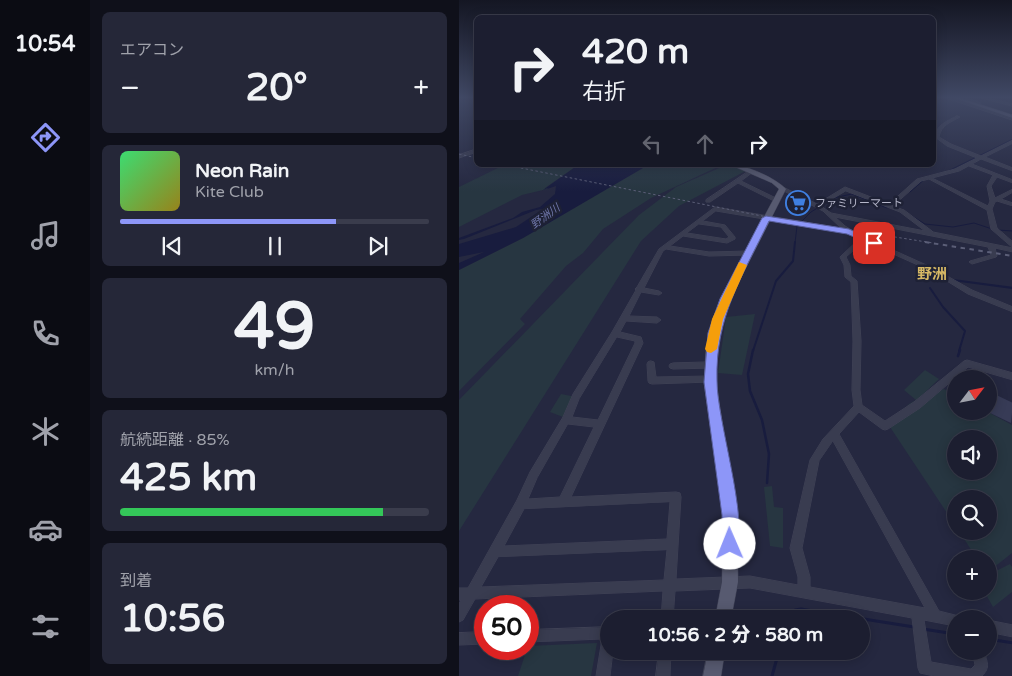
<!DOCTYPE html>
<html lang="ja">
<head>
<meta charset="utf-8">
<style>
	body { margin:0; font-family:"Varela Round","Noto Sans JP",sans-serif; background:#252738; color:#f1f3f6; height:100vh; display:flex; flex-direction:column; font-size:19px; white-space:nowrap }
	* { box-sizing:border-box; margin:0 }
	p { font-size:16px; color:#a0a2ab }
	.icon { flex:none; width:28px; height:28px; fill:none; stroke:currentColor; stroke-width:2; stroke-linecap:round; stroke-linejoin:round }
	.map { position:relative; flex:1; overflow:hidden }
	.panel { display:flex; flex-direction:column; gap:12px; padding:12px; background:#0f101a; width:369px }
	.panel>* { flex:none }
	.banner { position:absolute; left:15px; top:15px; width:462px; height:152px; border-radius:8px; box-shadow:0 2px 12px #0003,0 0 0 1px #3a3c4c; background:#1c1e30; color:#f1f3f6; overflow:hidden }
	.needle { width:32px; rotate:58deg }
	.tools { position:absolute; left:488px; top:370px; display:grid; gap:10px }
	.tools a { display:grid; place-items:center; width:50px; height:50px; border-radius:50%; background:#1c1e30; box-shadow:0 2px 12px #0003,0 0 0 1px #3a3c4c; font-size:25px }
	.speed { position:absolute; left:15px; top:595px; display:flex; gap:10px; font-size:25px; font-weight:700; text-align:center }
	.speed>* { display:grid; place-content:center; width:65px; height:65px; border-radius:50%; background:#1c1e30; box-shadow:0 2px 12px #0003,0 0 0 1px #3a3c4c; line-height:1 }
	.speed .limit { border:8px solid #d22; background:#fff; color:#111 }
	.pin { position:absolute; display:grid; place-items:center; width:42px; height:42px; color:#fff; margin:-21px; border-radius:10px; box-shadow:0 2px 8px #0006 }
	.me { position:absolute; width:55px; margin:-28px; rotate:359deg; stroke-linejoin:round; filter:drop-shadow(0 0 4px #0008) }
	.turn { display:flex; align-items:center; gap:18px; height:105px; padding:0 25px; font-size:22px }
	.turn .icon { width:65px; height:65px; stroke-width:2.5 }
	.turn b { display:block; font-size:35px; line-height:42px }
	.lanes { display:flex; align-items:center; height:48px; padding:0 25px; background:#0003; justify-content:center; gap:25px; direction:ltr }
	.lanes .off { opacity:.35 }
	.big { font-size:38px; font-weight:800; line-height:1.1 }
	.panel .widget { flex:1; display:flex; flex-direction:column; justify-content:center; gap:8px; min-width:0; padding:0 18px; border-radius:8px; background:#252738 }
	.panel .dial { align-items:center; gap:0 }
	.dial b { font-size:65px; line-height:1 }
	.song { display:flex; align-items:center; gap:15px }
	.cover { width:60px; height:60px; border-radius:8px; background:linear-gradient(135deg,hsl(140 70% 55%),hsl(50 70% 35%)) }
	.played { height:5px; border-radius:2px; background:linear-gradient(90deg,#8d96f8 70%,#3a3c4c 70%) }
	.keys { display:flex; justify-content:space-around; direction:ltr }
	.heat { display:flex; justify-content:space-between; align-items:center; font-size:28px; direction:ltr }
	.charge { height:8px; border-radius:4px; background:linear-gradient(90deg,#34c759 85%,#3a3c4c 0) }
	.trip { position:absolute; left:141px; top:610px; width:270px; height:50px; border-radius:25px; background:#1c1e30; box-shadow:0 2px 12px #0003,0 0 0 1px #3a3c4c; font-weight:800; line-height:50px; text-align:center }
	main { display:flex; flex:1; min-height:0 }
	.tabs { display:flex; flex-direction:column; width:90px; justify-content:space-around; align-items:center; background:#0b0c13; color:#a0a2ab }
	.tabs .icon { width:35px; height:35px }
	.tabs .selected { color:#8d96f8 }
	.tabs b { font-size:22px; color:#f1f3f6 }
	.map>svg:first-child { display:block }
	.green { fill:#273641; fill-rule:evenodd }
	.water { fill:#181c3e }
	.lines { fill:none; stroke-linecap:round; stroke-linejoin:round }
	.stream-far3 { stroke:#181c3e; stroke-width:1 }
	.stream-far2 { stroke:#181c3e; stroke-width:2 }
	.stream-far1 { stroke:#181c3e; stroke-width:2.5 }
	.stream { stroke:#181c3e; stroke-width:3 }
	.building { fill:#373b56 }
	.minor-casing { stroke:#404256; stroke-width:1 }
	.major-casing { stroke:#404256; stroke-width:1 }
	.minor { fill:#393c50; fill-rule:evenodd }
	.major { fill:#575a70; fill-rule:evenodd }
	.rail-far1 { stroke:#5b5e77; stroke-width:1; stroke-dasharray:2.5 2.5; stroke-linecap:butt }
	.rail { stroke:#5b5e77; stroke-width:2; stroke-dasharray:4.5 4.5; stroke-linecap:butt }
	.route { fill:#8d96f8; stroke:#5c62a1 }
	.slow { fill:#f59e0b }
	.labels { text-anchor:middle; stroke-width:5; stroke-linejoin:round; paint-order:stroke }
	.far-poi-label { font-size:11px; fill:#b6b7ca; stroke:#1e2135; text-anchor:start }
	.far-water-label { font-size:11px; font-style:italic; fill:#6f76a9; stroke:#1e2135 }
	.quarter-label { font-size:15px; font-weight:bold; fill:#d6b865; stroke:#1e2135 }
</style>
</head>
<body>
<main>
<nav class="tabs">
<b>10:54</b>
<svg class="icon selected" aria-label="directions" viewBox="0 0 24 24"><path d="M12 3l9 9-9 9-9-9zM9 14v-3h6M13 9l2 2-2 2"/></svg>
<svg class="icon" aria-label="music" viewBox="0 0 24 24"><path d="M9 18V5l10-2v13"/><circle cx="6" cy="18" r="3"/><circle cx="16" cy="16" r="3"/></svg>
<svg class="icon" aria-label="phone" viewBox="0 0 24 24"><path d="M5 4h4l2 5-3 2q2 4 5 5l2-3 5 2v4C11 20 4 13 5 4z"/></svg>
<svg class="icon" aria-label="climate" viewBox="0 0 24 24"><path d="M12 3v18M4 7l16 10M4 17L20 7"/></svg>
<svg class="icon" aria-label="car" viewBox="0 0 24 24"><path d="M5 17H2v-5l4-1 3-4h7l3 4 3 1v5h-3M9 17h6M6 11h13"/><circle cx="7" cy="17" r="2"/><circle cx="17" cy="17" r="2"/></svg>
<svg class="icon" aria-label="filters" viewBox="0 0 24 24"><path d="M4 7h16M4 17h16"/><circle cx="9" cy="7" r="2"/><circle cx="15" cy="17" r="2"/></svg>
</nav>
<section class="panel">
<div class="widget"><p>エアコン</p>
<div class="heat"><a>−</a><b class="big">20°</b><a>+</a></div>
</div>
<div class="widget">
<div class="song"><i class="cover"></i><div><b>Neon Rain</b><p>Kite Club</p></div></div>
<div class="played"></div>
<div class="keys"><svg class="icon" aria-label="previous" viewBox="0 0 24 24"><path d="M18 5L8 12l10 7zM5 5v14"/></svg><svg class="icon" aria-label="pause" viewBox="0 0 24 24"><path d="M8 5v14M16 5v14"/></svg><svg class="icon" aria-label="next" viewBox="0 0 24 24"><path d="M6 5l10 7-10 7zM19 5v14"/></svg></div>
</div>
<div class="widget dial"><b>49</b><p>km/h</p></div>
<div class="widget"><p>航続距離 · 85%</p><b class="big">425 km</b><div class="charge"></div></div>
<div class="widget"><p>到着</p><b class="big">10:56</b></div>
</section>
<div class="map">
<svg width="554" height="676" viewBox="0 0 554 676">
	<rect width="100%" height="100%" fill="#252840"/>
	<path class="green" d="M45 165H119L86 188 91 187 88 189 63 195 0 227V187Z
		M189 165H263L192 198 144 229 124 253 107 266 61 319 66 324 0 391V270L64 238Z
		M267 165H298L220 206 182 241 0 531V400L180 215 217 187Z
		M296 314 283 375 259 373 267 317Z
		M466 370 480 379 458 400 485 389 496 395V411H527L553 425V553L529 572V559H518L500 531H529V499H496V525L429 424 450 404 457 400 445 390ZM496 439H529V471H496Z
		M102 394 117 397 104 417 91 412Z
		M313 486 315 507 324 508V548L311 546 305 487Z
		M551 564 553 567V592L534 607 525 591H529V575Z
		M138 643 132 676H59L69 646Z"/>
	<path class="water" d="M119 165H189L64 238 0 270V263L25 252 0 257V244L57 227 84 209 77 210 5 239 0 240V238L54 218 63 212 81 207 96 194 97 186 76 193 88 189 89 188 84 190Z"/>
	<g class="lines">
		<path class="stream-far3" d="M489 171 554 139
			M451 192 466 179
			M374 198 393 194 428 208 434 205 440 208
			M448 213 466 224 494 227 515 223 533 229
			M538 230 554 231
			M336 243 338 226 352 212 368 202"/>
		<path class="stream-far2" d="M494 280 554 288
			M471 288 484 307 506 331 500 351
			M294 351 317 281 334 261 336 242"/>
		<path class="stream-far1" d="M294 350 289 374 291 391 303 420 310 454 308 483
			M499 356 501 350"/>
		<path class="stream" d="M327 619 336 610 342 609 455 627
			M464 629 496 634
			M529 639 554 643
			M313 676 320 651"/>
	</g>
	<path class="building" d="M531 392 554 403 552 423 529 412Z"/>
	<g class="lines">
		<defs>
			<path id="minor" d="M484 97H488L554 118V120Z
				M501 97H505L522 103 519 104Z
				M519 97H524L554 104V106Z
				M498 116 501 117C492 122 482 125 480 137L492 144 522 156 554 140V143L526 157 554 168V171L522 159 513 164 554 180V183L538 177 532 186 536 198 554 189V192L542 199 554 203V206L538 201 536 202 533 209 538 228 554 242V248L532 229 528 210 470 179 462 181 434 206 445 210 473 231 474 232 554 248V252L536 248 538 256 537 257 513 264 510 262 511 261 532 255 529 247 376 217 386 226 401 235 474 268 513 290 554 307V312L509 294 470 270 405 241 387 257 391 265 392 276 398 281 402 341 401 390 403 405 426 421 455 402 505 361 508 360 554 373V380L509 367 461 408 429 429 426 430 423 429 400 412 380 434 480 611 500 616 502 619H496V626L465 620 472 662 512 669 516 665 513 651H525C528 662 532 667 523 676H475L461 673 459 668 453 618 291 588 216 591 214 619H202L204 591 16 599 4 620 0 622V604L2 600H0V588H9L58 500 71 472 104 417 114 394 153 332 177 290 176 289 178 287 200 249 256 207 382 228 364 211 321 189 326 188 358 204 386 187 430 204 458 179 496 169 518 158 488 146 476 137C477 125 488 121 498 116ZM510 166 534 175 528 186 531 201 529 206 473 178 500 171ZM387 191 441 212 466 231 372 213 362 206ZM257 211 389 233 400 239 381 257 385 265 386 277 392 282 394 341 393 390 395 406 364 439 351 460 331 548 339 577V585L291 576 217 579 222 497 221 493 217 492 112 497 184 343 182 337 161 332 167 321 198 323 202 320 198 317 170 316 182 292 200 295 203 293 200 291 185 288 204 251 207 249 250 256 290 255 293 253 290 251 250 252 211 246 224 236 268 243 276 239V237L266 225 244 221ZM240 224 262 227 270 237 267 239 228 233ZM158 337 176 341V343L139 420 113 417 120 399ZM109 424 135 427 101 497 69 499 78 478ZM374 441 466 608 351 587V577L343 548 360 461ZM211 502 208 539 45 546 65 509ZM208 550 205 580 22 587 39 557Z
				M18 149V152L0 158V155Z
				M290 171 294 172 282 181 319 199V201H315L279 183 251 202H247V200Z
				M192 361 195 362 197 377 251 376 254 377 255 379 254 381 251 382 193 384 190 383 189 381 188 364 189 362Z
				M252 362 255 363 256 365 255 367 252 368 214 369 211 368 210 366 211 364 214 363Z
				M529 620 554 625V637L529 632Z
				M150 627V651H154L151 676H137L143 639 69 642V630Z
				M26 632V644L0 645V633Z
				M200 651H212L211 676H197Z"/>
			<path id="major" d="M492 97H498L554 115V118Z
				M272 165C288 165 316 178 327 189L271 299 264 319 257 349V383L278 515 279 582 272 619H256L263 582 264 515 245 383 247 349 254 319 261 299 320 189 313 183Z
				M249 651H266L262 676H244Z"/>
		</defs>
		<use href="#minor" class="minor-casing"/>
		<use href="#major" class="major-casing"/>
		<use href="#minor" class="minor"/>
		<use href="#major" class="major"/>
		<path class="rail-far1" d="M0 154 18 158
			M47 165 303 216 474 243"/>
		<path class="rail" d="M466 242 554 256"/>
	</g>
	<linearGradient id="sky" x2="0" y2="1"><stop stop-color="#141623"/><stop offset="0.51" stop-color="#404864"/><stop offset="1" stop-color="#404864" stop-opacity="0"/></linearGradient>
	<rect width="554" height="191" fill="url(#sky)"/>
	<path class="route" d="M307 216 390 229 420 243 415 246 388 234 310 221C283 277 256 317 258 381 258 421 290 519 277 550L271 552 266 550 263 544V515L245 382 249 333 261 299 303 218Z"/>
	<path class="slow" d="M280 262 288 265 264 319 258 349 252 353 248 352 246 349 253 319Z"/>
	<defs>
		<symbol id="supermarket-ring" viewBox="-11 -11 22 22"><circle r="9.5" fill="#1e2135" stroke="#3f7fe0" stroke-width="1.5"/><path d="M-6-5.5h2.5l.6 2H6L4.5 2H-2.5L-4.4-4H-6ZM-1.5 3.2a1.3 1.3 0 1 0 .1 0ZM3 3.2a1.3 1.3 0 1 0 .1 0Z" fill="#3f7fe0"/></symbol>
	</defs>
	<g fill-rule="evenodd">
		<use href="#supermarket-ring" x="325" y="189" width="28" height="28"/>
	</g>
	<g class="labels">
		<g class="far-poi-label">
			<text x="356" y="207">ファミリーマート</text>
		</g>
		<g class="far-water-label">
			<text transform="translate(86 216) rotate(-36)" y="4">野洲川</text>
		</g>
		<g class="quarter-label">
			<text x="473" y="279">野洲</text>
		</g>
	</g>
</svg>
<div class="tools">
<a><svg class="needle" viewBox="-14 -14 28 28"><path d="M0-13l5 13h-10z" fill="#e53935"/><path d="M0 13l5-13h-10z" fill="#a0a2ab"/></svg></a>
<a><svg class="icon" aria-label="sound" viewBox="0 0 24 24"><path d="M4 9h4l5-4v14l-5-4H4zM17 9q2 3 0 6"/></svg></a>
<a><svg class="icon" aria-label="search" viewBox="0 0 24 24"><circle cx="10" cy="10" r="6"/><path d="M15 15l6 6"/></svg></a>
<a>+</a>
<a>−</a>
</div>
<div class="speed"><div class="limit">50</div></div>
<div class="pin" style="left:415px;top:243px;background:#d93025"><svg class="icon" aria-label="arrive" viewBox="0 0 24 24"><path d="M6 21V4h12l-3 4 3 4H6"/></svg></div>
<svg class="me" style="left:271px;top:544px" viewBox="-20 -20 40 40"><circle r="19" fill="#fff"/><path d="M0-13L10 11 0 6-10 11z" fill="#8d96f8"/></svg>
<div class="trip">10:56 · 2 分 · 580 m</div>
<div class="banner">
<div class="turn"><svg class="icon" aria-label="right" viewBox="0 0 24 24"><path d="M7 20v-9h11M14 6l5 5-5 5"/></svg><div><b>420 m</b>右折</div></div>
<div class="lanes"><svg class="icon off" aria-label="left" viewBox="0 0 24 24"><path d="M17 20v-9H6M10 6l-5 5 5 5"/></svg><svg class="icon off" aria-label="ahead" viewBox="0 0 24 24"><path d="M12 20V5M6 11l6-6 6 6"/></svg><svg class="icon" aria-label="right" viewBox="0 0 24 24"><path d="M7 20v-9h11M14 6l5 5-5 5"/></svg></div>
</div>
</div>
</main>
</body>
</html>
